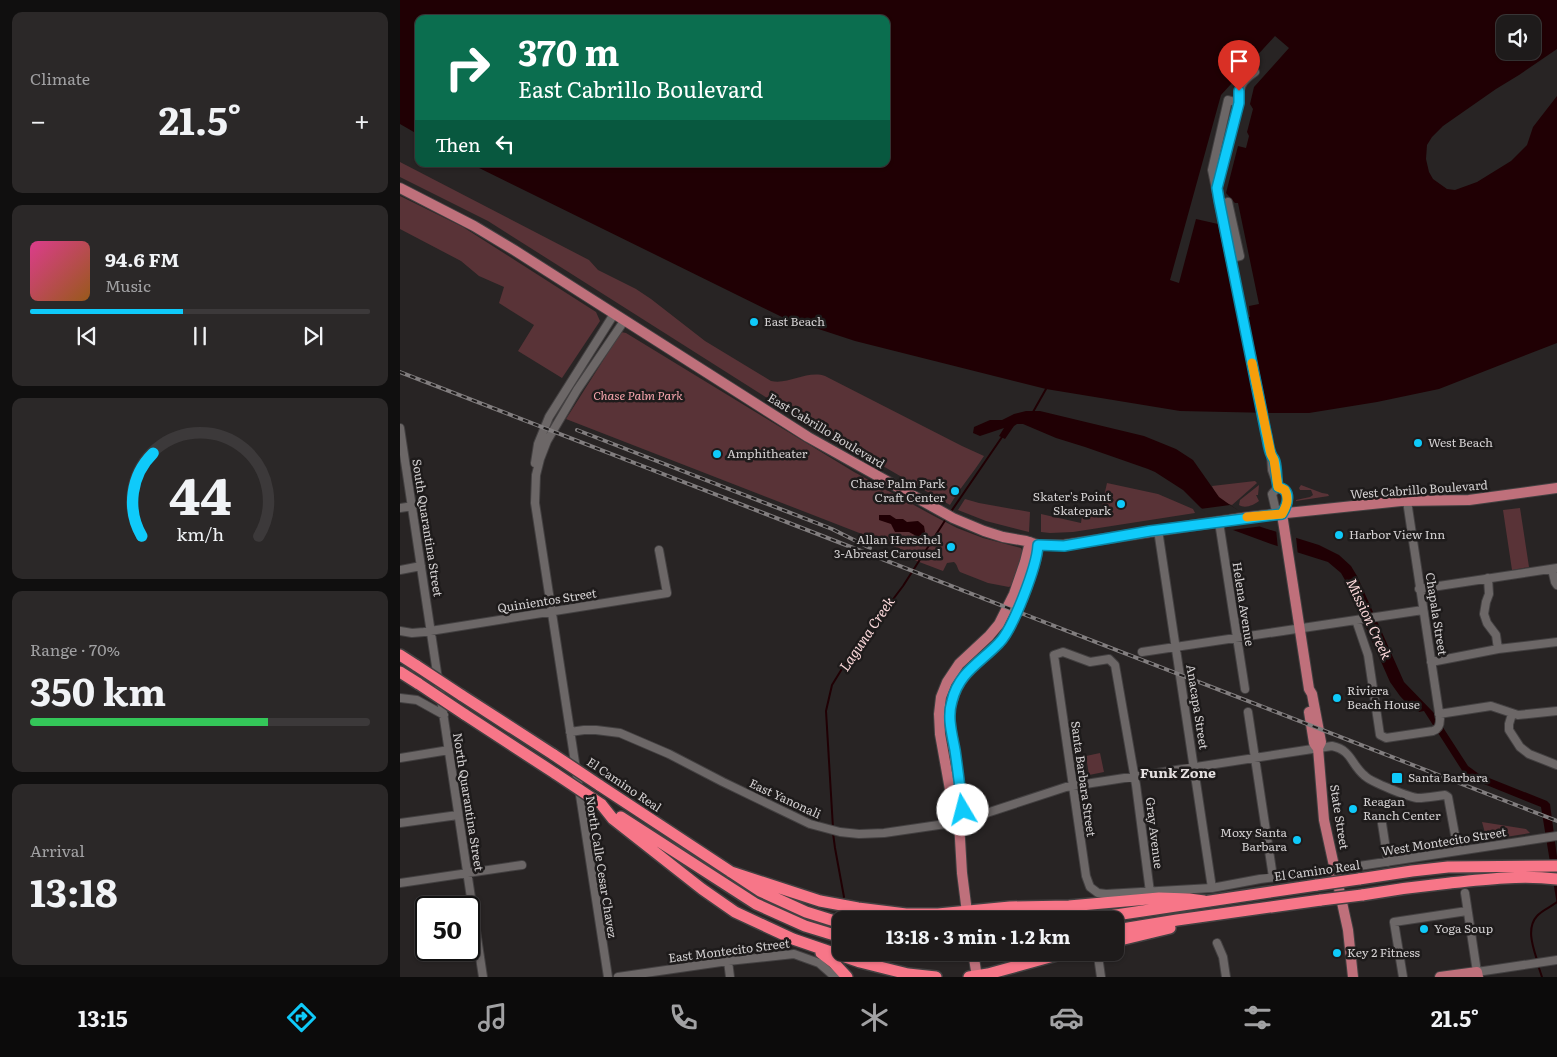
<!DOCTYPE html>
<html lang="en">
<head>
<meta charset="utf-8">
<style>
	body { margin:0; font-family:Literata,serif; background:#2b2828; color:#f1f3f6; height:100vh; display:flex; flex-direction:column; font-size:19px; white-space:nowrap }
	* { box-sizing:border-box; margin:0 }
	p { font-size:16px; color:#a1a1a3 }
	.icon { flex:none; width:28px; height:28px; fill:none; stroke:currentColor; stroke-width:2; stroke-linecap:round; stroke-linejoin:round }
	.map { position:relative; flex:1; overflow:hidden }
	.side { display:flex; flex-direction:column; gap:12px; padding:12px; background:#100f0f; width:400px }
	.side>* { flex:none }
	.banner { position:absolute; left:15px; top:15px; width:475px; height:152px; border-radius:10px; box-shadow:0 1px 4px #0004,0 0 0 1px #3c393a; background:#0b6e4f; color:#fff; overflow:hidden }
	.controls { position:absolute; left:1096px; top:15px; display:grid; gap:10px }
	.controls a { display:grid; place-items:center; width:45px; height:45px; border-radius:10px; background:#1e1b1b; box-shadow:0 1px 4px #0004,0 0 0 1px #3c393a; font-size:25px }
	.speed { position:absolute; left:15px; top:896px; display:flex; gap:10px; font-size:25px; font-weight:700; text-align:center }
	.speed>* { display:grid; place-content:center; width:65px; height:65px; border-radius:50%; background:#1e1b1b; box-shadow:0 1px 4px #0004,0 0 0 1px #3c393a; line-height:1 }
	.speed .limit { border:2px solid #111; border-radius:8px; background:#fff; color:#111 }
	.pin { position:absolute; display:grid; place-items:center; width:42px; height:42px; color:#fff; margin:-51px -21px; border-radius:50% 50% 50% 0; rotate:-45deg; box-shadow:0 0 5px #0007 }
	.pin .icon { rotate:45deg }
	.me { position:absolute; width:55px; margin:-28px; rotate:352deg; stroke-linejoin:round; filter:drop-shadow(0 0 4px #0008) }
	.turn { display:flex; align-items:center; gap:18px; height:105px; padding:0 20px; font-size:22px }
	.turn .icon { width:65px; height:65px; stroke-width:2.5 }
	.turn b { display:block; font-size:35px; line-height:42px }
	.then { display:flex; align-items:center; height:48px; padding:0 20px; background:#0003; gap:10px; font-size:19px }
	.big { font-size:38px; font-weight:700; line-height:1.1 }
	.side .widget { flex:1; display:flex; flex-direction:column; justify-content:center; gap:8px; min-width:0; padding:0 18px; border-radius:10px; background:#2b2828 }
	.side .dial { align-items:center; gap:0 }
	.dial svg { height:130px; overflow:visible; fill:none; stroke:#3c393a; stroke-width:7; stroke-linecap:round; text-anchor:middle }
	.dial text { fill:#f1f3f6; stroke:none }
	.song { display:flex; align-items:center; gap:15px }
	.cover { width:60px; height:60px; border-radius:8px; background:linear-gradient(135deg,hsl(330 70% 55%),hsl(30 70% 35%)) }
	.played { height:5px; border-radius:2px; background:linear-gradient(90deg,#0fcafa 45%,#3c393a 45%) }
	.keys { display:flex; justify-content:space-around; direction:ltr }
	.heat { display:flex; justify-content:space-between; align-items:center; font-size:28px; direction:ltr }
	.charge { height:8px; border-radius:4px; background:linear-gradient(90deg,#34c759 70%,#3c393a 0) }
	.trip { position:absolute; left:432px; top:911px; width:292px; height:50px; border-radius:10px; background:#1e1b1b; box-shadow:0 1px 4px #0004,0 0 0 1px #3c393a; font-weight:700; line-height:50px; text-align:center }
	.tab-bar { display:flex; height:80px; justify-content:space-around; align-items:center; background:#0c0b0b; color:#a1a1a3 }
	.tab-bar .icon { width:35px; height:35px }
	.tab-bar .active { color:#0fcafa }
	.tab-bar b { font-size:22px; color:#f1f3f6 }
	main { display:flex; flex:1; min-height:0 }
	.map>svg:first-child { display:block }
	.green { fill:#593337 }
	.water { fill:#200004; fill-rule:evenodd }
	.pier { fill:#282424 }
	.lines { fill:none; stroke-linecap:round; stroke-linejoin:round }
	.stream { stroke:#200004; stroke-width:2 }
	.minor-casing { stroke:#434041; stroke-width:10 }
	.major-casing { stroke:#434041; stroke-width:12 }
	.highway-casing { stroke:#434041; stroke-width:14 }
	.minor { stroke:#6c6767; stroke-width:8 }
	.major { stroke:#bf707b; stroke-width:10 }
	.highway { stroke:#f77688; stroke-width:11 }
	.rail-casing { stroke:#817d7e; stroke-width:4 }
	.rail { stroke:#1e1b1b; stroke-width:2; stroke-dasharray:5.5; stroke-linecap:butt }
	.minor-bridge-casing { stroke:#434041; stroke-width:10; stroke-linecap:butt }
	.highway-bridge-casing { stroke:#434041; stroke-width:14; stroke-linecap:butt }
	.minor-bridge { stroke:#6c6767; stroke-width:8 }
	.highway-bridge { stroke:#f77688; stroke-width:11 }
	.route-casing { stroke:#0a83a2; stroke-width:12 }
	.route { stroke:#0fcafa; stroke-width:9 }
	.slow { stroke:#f59e0b; stroke-width:9 }
	.poi-dot { fill:#0fcafa; stroke:#1e1b1b; stroke-width:2 }
	.labels { text-anchor:middle; stroke-width:5; stroke-linejoin:round; paint-order:stroke }
	.poi-label { font-size:12px; fill:#d3d0d1; stroke:#1e1b1b; text-anchor:start }
	.park-label { font-size:12px; font-style:italic; fill:#f8a6ae; stroke:#1e1b1b }
	.street-label { font-size:12px; fill:#d3d0d1; stroke:#1e1b1b }
	.water-label { font-size:14px; font-style:italic; fill:#fbd8da; stroke:#1e1b1b }
	.neighbourhood-label { font-size:14px; font-weight:bold; fill:#e5e0e0; stroke:#1e1b1b }
</style>
</head>
<body>
<main>
<section class="side">
<div class="widget"><p>Climate</p>
<div class="heat"><a>−</a><b class="big">21.5°</b><a>+</a></div>
</div>
<div class="widget">
<div class="song"><i class="cover"></i><div><b>94.6 FM</b><p>Music</p></div></div>
<div class="played"></div>
<div class="keys"><svg class="icon" aria-label="previous" viewBox="0 0 24 24"><path d="M18 5L8 12l10 7zM5 5v14"/></svg><svg class="icon" aria-label="pause" viewBox="0 0 24 24"><path d="M8 5v14M16 5v14"/></svg><svg class="icon" aria-label="next" viewBox="0 0 24 24"><path d="M6 5l10 7-10 7zM19 5v14"/></svg></div>
</div>
<div class="widget dial"><svg viewBox="0 0 100 80">
<path d="M14 69A42 42 0 1 1 86 69"/>
<path d="M14 69A42 42 0 0 1 21 18" stroke="#0fcafa"/>
<text x="50" y="56" font-size="32" font-weight="700">44</text>
<text x="50" y="72" font-size="11">km/h</text>
</svg></div>
<div class="widget"><p>Range · 70%</p><b class="big">350 km</b><div class="charge"></div></div>
<div class="widget"><p>Arrival</p><b class="big">13:18</b></div>
</section>
<div class="map">
<svg width="1157" height="977" viewBox="0 0 1157 977">
	<rect width="100%" height="100%" fill="#282424"/>
	<path class="green" d="M0 162 189 260 198 270 236 289 251 299 305 341 371 381C389 385 407 370 425 376L562 446 584 456C573 473 560 488 550 505L383 408 88 221 0 177Z
		M0 196 63 227 196 312 200 321 162 378 118 351 134 325 99 303 104 287 79 276 61 261 0 229Z
		M221 332 226 333 454 472 532 515 557 528 583 538 621 548 624 554 612 585 609 587 588 583 560 572C557 569 558 565 554 562L547 563 543 571 514 560 516 555 166 419Z
		M855 481 857 483 832 505C822 503 815 495 812 486Z
		M707 483 758 494 793 509 795 513 673 532 650 533 641 532V514L681 523 682 516 689 512 700 514Z
		M859 485 858 495H856L859 501C854 505 845 509 839 505L840 500Z
		M901 485 922 493 928 494 929 496 896 501V500L910 497 913 495 911 490H900L899 488Z
		M565 499 579 503 630 512 629 532 586 521 558 510Z
		M1120 508 1129 567 1112 570 1103 510Z
		M700 753 704 772 689 775 686 756Z
		M1082 822 1126 829 1130 833 1087 840Z"/>
	<path class="water" d="M0 0H1157V49L1119 75 1096 89 1043 126 1032 137 1027 145 1026 159 1029 172 1033 179 1047 189 1055 190 1077 182 1111 161 1127 145 1133 127 1157 96V343L1039 389 977 402 909 413H874L780 411 646 389 455 341 382 317 71 164H486V19H19V135L0 124ZM1105 24H1132V51H1105Z
		M626 411H640L744 436 776 449 793 460 819 497 861 527 919 545 939 555 951 566 957 576 1004 682 1033 712 1068 766 1079 774 1147 801 1150 804 1157 857V905L1141 807 1074 780 1067 776 1063 772 1024 711 1019 712 1017 709H1012L1000 696 990 682 945 580 941 573 928 562 871 544 833 530 801 508 783 490 755 472 748 469 685 447 656 438 623 424H617L614 426 605 439 599 436 604 428 580 436 573 433 574 427 590 420H602L614 414Z
		M479 515H490L496 519H503L507 522 518 521 524 526 525 532 518 537 509 532H495L491 524 479 520Z"/>
	<path class="pier" d="M875 36 889 48 854 87 850 104 853 109 847 132 849 136 846 148 838 146 826 193 835 203H838L859 304 849 306 850 317H848L869 416 859 415 832 282H830L818 224 796 219 779 283 770 280 821 95Z
		M830 505 863 526 832 530 800 509Z
		M876 529 896 537 898 556 878 549Z"/>
	<g class="lines">
		<path class="stream" d="M633 412 646 389
			M550 513 602 437
			M433 828 426 711 432 685 448 659 503 586 546 519
			M433 833 435 848 444 897
			M1137 960C1133 947 1126 928 1137 916 1142 910 1151 907 1157 902
			M1138 965 1142 977"/>
		<defs>
			<path id="minor" d="M839 103C839 86 841 82 855 72
				M817 188 839 103 828 100 812 170 871 454 872 470 878 487
				M828 202 840 256 831 258
				M0 428 83 977
				M135 463 138 444 149 417 214 314
				M878 487C892 490 888 504 882 514L875 507 872 494Z
				M0 508 13 506
				M819 522 845 689
				M758 530 812 888
				M1152 569 1155 582 1157 585
				M0 570 21 566
				M1088 578 1089 594 1086 602 1084 614 1087 623 1096 635 1098 649
				M1019 589 1157 568
				M956 620 968 655 980 735 986 738 1033 731C1039 729 1040 725 1040 719L1007 501
				M0 631 12 633 24 632 267 593 259 550
				M742 652 1023 610
				M1031 662 1098 649 1157 642
				M0 698 17 700 44 715
				M848 712 873 877
				M1039 714 1091 706 1118 715 1157 711
				M1112 714 1109 724V730L1120 747 1129 754 1157 765
				M170 732 184 730H196L220 733 269 754 323 782 410 824 440 832 459 834 484 833 559 822 666 787 932 746C952 750 951 765 965 776 971 782 1011 798 1018 798 1027 798 1036 796 1045 795L1048 797 1058 851
				M0 758 49 750
				M981 817 988 862
				M0 823 58 815
				M946 868 1157 836
				M0 883 122 865
				M750 892 736 785 715 665 709 659 690 662 663 652 654 655 686 876 690 887 698 893 706 894 812 888 860 879 933 870
				M1065 893 1077 972 1157 960
				M817 943 823 957 826 977
				M698 956 701 977
				M328 961 330 977
				M208 977 135 503 136 475 140 459 147 441 177 390 224 321
				M218 977 328 961 394 954 419 963 435 977
				M1003 977 994 922 1067 911"/>
			<path id="major" d="M0 188 74 226 114 250 408 437 553 518 584 531 603 537 626 541 638 545H664L849 517 1001 501 1069 500 1157 488
				M882 514 909 689 912 694 921 742 918 748 924 820 948 930 953 977
				M909 712 914 743 916 746
				M559 822 563 810C560 790 557 770 554 750 552 734 547 717 552 701 559 674 580 662 599 643 613 629 637 565 638 545
				M568 920 562 873 559 822 554 812 540 734 539 714 541 697 547 682 559 664 589 636 599 624 614 594 625 562 630 542
				M573 952 577 977
				M1040 977 1077 972 1078 977"/>
			<path id="highway" d="M0 655 17 666
				M0 672 19 684
				M61 695 154 755
				M64 714 156 774
				M199 785 360 891 406 912 441 923
				M201 804 213 819 302 889 335 912 393 939 460 962 508 974 536 977
				M221 817 356 904 405 926 441 937
				M331 872 420 901 458 908 506 914H538L610 907 669 906 759 898 789 899 804 901
				M959 879 1012 871 1048 867 1157 866
				M962 895C991 890 1020 886 1050 883 1086 879 1121 875 1157 879
				M682 920 917 885
				M716 930 777 920 921 900
				M716 941 770 928
				M421 953 434 963 447 977
				M569 977 588 974 668 952"/>
		</defs>
		<use href="#minor" class="minor-casing"/>
		<use href="#major" class="major-casing"/>
		<use href="#highway" class="highway-casing"/>
		<use href="#minor" class="minor"/>
		<use href="#major" class="major"/>
		<use href="#highway" class="highway"/>
		<defs>
			<path id="rail" d="M0 372 1157 821
				M177 430 432 529 470 548"/>
		</defs>
		<use href="#rail" class="rail-casing"/>
		<use href="#rail" class="rail"/>
		<defs>
			<path id="minor-bridge" d="M933 870 946 868"/>
			<path id="highway-bridge" d="M17 666 61 695
				M19 684 64 714
				M154 755 199 785
				M156 774 201 804
				M917 885 959 879
				M921 900 962 895"/>
		</defs>
		<use href="#minor-bridge" class="minor-bridge-casing"/>
		<use href="#highway-bridge" class="highway-bridge-casing"/>
		<use href="#minor-bridge" class="minor-bridge"/>
		<use href="#highway-bridge" class="highway-bridge"/>
	</g>
	<g class="lines">
		<defs>
			<path id="route" d="M563 810C560 790 558 770 555 750 552 734 547 717 552 701 559 672 580 663 599 643 613 629 637 566 638 545L664 546 750 531 882 514C888 504 892 490 878 487 876 478 877 470 875 462 873 455 873 460 871 454 868 447 868 440 866 433L819 200 817 188 839 103V91"/>
		</defs>
		<use href="#route" class="route-casing"/>
		<use href="#route" class="route"/>
		<path class="slow" d="M847 517 882 514C887 505 889 500 885 490L878 487 874 460 871 454 852 363"/>
	</g>
	<g class="poi-dot">
		<circle cx="354" cy="322" r="5"/>
		<circle cx="1018" cy="443" r="5"/>
		<circle cx="317" cy="454" r="5"/>
		<circle cx="555" cy="491" r="5"/>
		<circle cx="721" cy="504" r="5"/>
		<circle cx="939" cy="535" r="5"/>
		<circle cx="551" cy="547" r="5"/>
		<circle cx="937" cy="698" r="5"/>
		<rect x="991" y="772" width="12" height="12" rx="2.5"/>
		<circle cx="953" cy="809" r="5"/>
		<circle cx="897" cy="840" r="5"/>
		<circle cx="1024" cy="929" r="5"/>
		<circle cx="937" cy="953" r="5"/>
	</g>
	<g class="labels">
		<g class="poi-label">
			<text x="364" y="326">East Beach</text>
			<text x="1028" y="447">West Beach</text>
			<text x="327" y="458">Amphitheater</text>
			<text x="545" y="488" text-anchor="end">Chase Palm Park<tspan x="545" dy="14">Craft Center</tspan></text>
			<text x="711" y="501" text-anchor="end">Skater's Point<tspan x="711" dy="14">Skatepark</tspan></text>
			<text x="949" y="539">Harbor View Inn</text>
			<text x="541" y="544" text-anchor="end">Allan Herschel<tspan x="541" dy="14">3-Abreast Carousel</tspan></text>
			<text x="947" y="695">Riviera<tspan x="947" dy="14">Beach House</tspan></text>
			<text x="1008" y="782">Santa Barbara</text>
			<text x="963" y="806">Reagan<tspan x="963" dy="14">Ranch Center</tspan></text>
			<text x="887" y="837" text-anchor="end">Moxy Santa<tspan x="887" dy="14">Barbara</tspan></text>
			<text x="1034" y="933">Yoga Soup</text>
			<text x="947" y="957">Key 2 Fitness</text>
		</g>
		<g class="park-label">
			<text x="238" y="400">Chase Palm Park</text>
		</g>
		<g class="street-label">
			<text transform="translate(426 431) rotate(31)" y="4">East Cabrillo Boulevard</text>
			<text transform="translate(1019 490) rotate(-4)" y="4">West Cabrillo Boulevard</text>
			<text transform="translate(27 528) rotate(81)" y="4">South Quarantina Street</text>
			<text transform="translate(147 601) rotate(-9)" y="4">Quinientos Street</text>
			<text transform="translate(843 604) rotate(81)" y="4">Helena Avenue</text>
			<text transform="translate(1036 614) rotate(81)" y="4">Chapala Street</text>
			<text transform="translate(797 707) rotate(81)" y="4">Anacapa Street</text>
			<text transform="translate(683 779) rotate(82)" y="4">Santa Barbara Street</text>
			<text transform="translate(224 785) rotate(34)" y="4">El Camino Real</text>
			<text transform="translate(385 799) rotate(25)" y="4">East Yanonali</text>
			<text transform="translate(68 802) rotate(81)" y="4">North Quarantina Street</text>
			<text transform="translate(939 817) rotate(81)" y="4">State Street</text>
			<text transform="translate(754 833) rotate(83)" y="4">Gray Avenue</text>
			<text transform="translate(1044 842) rotate(-9)" y="4">West Montecito Street</text>
			<text transform="translate(201 867) rotate(81)" y="4">North Calle Cesar Chavez</text>
			<text transform="translate(917 871) rotate(-8)" y="4">El Camino Real</text>
			<text transform="translate(329 951) rotate(-7)" y="4">East Montecito Street</text>
		</g>
		<g class="water-label">
			<text transform="translate(969 619) rotate(65)" y="5">Mission Creek</text>
			<text transform="translate(467 634) rotate(-56)" y="5">Laguna Creek</text>
		</g>
		<g class="neighbourhood-label">
			<text x="778" y="778">Funk Zone</text>
		</g>
	</g>
</svg>
<div class="controls">
<a><svg class="icon" aria-label="sound" viewBox="0 0 24 24"><path d="M4 9h4l5-4v14l-5-4H4zM17 9q2 3 0 6"/></svg></a>
</div>
<div class="speed"><div class="limit">50</div></div>
<div class="pin" style="left:839px;top:91px;background:#d93025"><svg class="icon" aria-label="arrive" viewBox="0 0 24 24"><path d="M6 21V4h12l-3 4 3 4H6"/></svg></div>
<svg class="me" style="left:563px;top:810px" viewBox="-20 -20 40 40"><circle r="19" fill="#fff"/><path d="M0-13L10 11 0 6-10 11z" fill="#0fcafa"/></svg>
<div class="trip">13:18 · 3 min · 1.2 km</div>
<div class="banner">
<div class="turn"><svg class="icon" aria-label="right" viewBox="0 0 24 24"><path d="M7 20v-9h11M14 6l5 5-5 5"/></svg><div><b>370 m</b>East Cabrillo Boulevard</div></div>
<div class="then">Then<svg class="icon" aria-label="left" viewBox="0 0 24 24"><path d="M17 20v-9H6M10 6l-5 5 5 5"/></svg></div>
</div>
</div>
</main>
<nav class="tab-bar">
<b>13:15</b>
<svg class="icon active" aria-label="directions" viewBox="0 0 24 24"><path d="M12 3l9 9-9 9-9-9zM9 14v-3h6M13 9l2 2-2 2"/></svg>
<svg class="icon" aria-label="music" viewBox="0 0 24 24"><path d="M9 18V5l10-2v13"/><circle cx="6" cy="18" r="3"/><circle cx="16" cy="16" r="3"/></svg>
<svg class="icon" aria-label="phone" viewBox="0 0 24 24"><path d="M5 4h4l2 5-3 2q2 4 5 5l2-3 5 2v4C11 20 4 13 5 4z"/></svg>
<svg class="icon" aria-label="climate" viewBox="0 0 24 24"><path d="M12 3v18M4 7l16 10M4 17L20 7"/></svg>
<svg class="icon" aria-label="car" viewBox="0 0 24 24"><path d="M5 17H2v-5l4-1 3-4h7l3 4 3 1v5h-3M9 17h6M6 11h13"/><circle cx="7" cy="17" r="2"/><circle cx="17" cy="17" r="2"/></svg>
<svg class="icon" aria-label="filters" viewBox="0 0 24 24"><path d="M4 7h16M4 17h16"/><circle cx="9" cy="7" r="2"/><circle cx="15" cy="17" r="2"/></svg>
<b>21.5°</b>
</nav>
</body>
</html>
